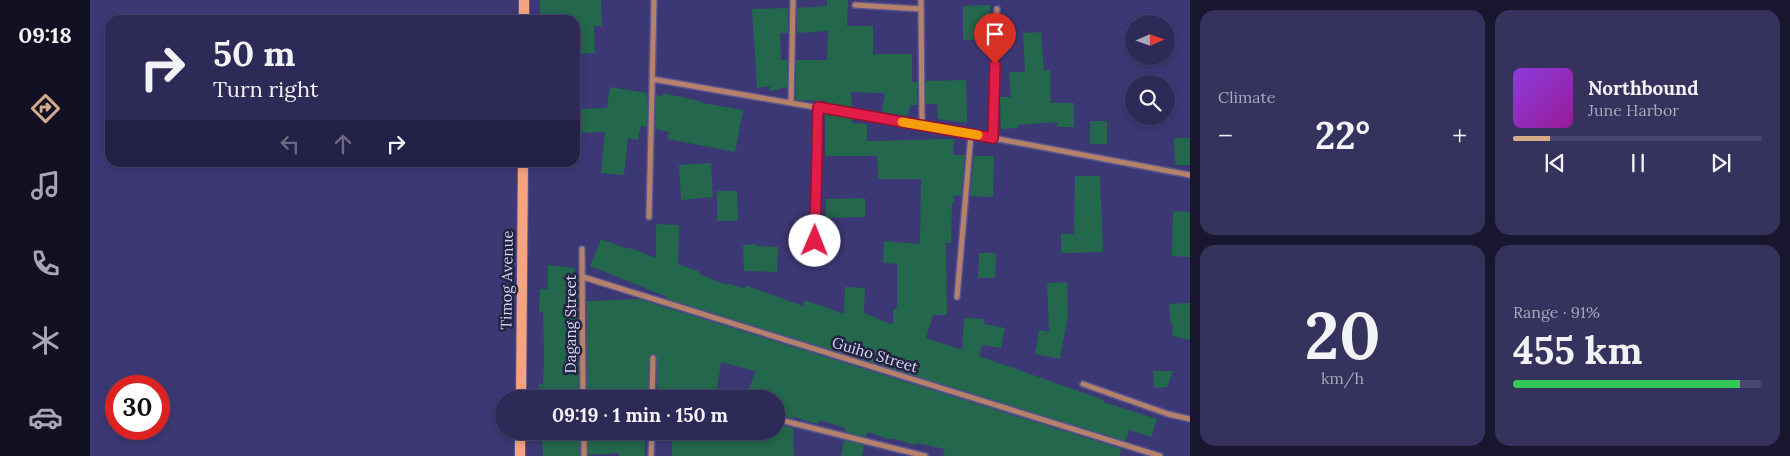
<!DOCTYPE html>
<html lang="en">
<head>
<meta charset="utf-8">
<style>
	body { margin:0; font-family:Lora,serif; background:#35325e; color:#f1f3f6; height:100vh; display:flex; flex-direction:column; font-size:19px; white-space:nowrap }
	* { box-sizing:border-box; margin:0 }
	p { font-size:16px; color:#a7a7ba }
	.icon { flex:none; width:28px; height:28px; fill:none; stroke:currentColor; stroke-width:2; stroke-linecap:round; stroke-linejoin:round }
	.map { position:relative; flex:1; overflow:hidden }
	.details { display:flex; flex-direction:column; gap:10px; padding:10px; background:#191730; width:600px }
	.details>* { flex:none }
	.banner { position:absolute; left:15px; top:15px; width:475px; height:152px; border-radius:15px; box-shadow:0 2px 8px #0003,0 0 0 1px #48466e; background:#2d2a58; color:#f1f3f6; overflow:hidden }
	.needle { width:32px; rotate:88deg }
	.fabs { position:absolute; left:1035px; top:15px; display:grid; gap:10px }
	.fabs a { display:grid; place-items:center; width:50px; height:50px; border-radius:50%; background:#2d2a58; box-shadow:0 2px 8px #0003,0 0 0 1px #48466e; font-size:25px }
	.speed { position:absolute; left:15px; top:375px; display:flex; gap:10px; font-size:25px; font-weight:700; text-align:center }
	.speed>* { display:grid; place-content:center; width:65px; height:65px; border-radius:50%; background:#2d2a58; box-shadow:0 2px 8px #0003,0 0 0 1px #48466e; line-height:1 }
	.speed .limit { border:8px solid #d22; background:#fff; color:#111 }
	.pin { position:absolute; display:grid; place-items:center; width:42px; height:42px; color:#fff; margin:-51px -21px; border-radius:50% 50% 50% 0; rotate:-45deg; box-shadow:0 0 5px #0007 }
	.pin .icon { rotate:45deg }
	.me { position:absolute; width:55px; margin:-28px; rotate:1deg; stroke-linejoin:round; filter:drop-shadow(0 0 4px #0008) }
	.turn { display:flex; align-items:center; gap:18px; height:105px; padding:0 25px; font-size:22px }
	.turn .icon { width:65px; height:65px; stroke-width:2.5 }
	.turn b { display:block; font-size:35px; line-height:42px }
	.lanes { display:flex; align-items:center; height:48px; padding:0 25px; background:#0003; justify-content:center; gap:25px; direction:ltr }
	.lanes .off { opacity:.35 }
	.big { font-size:38px; font-weight:700; line-height:1.1 }
	.details .card { flex:1; display:flex; flex-direction:column; justify-content:center; gap:8px; min-width:0; padding:0 18px; border-radius:15px; background:#35325e }
	.details .dial { align-items:center; gap:0 }
	.dial b { font-size:65px; line-height:1 }
	.song { display:flex; align-items:center; gap:15px }
	.cover { width:60px; height:60px; border-radius:8px; background:linear-gradient(135deg,hsl(270 70% 55%),hsl(300 70% 35%)) }
	.played { height:5px; border-radius:2px; background:linear-gradient(90deg,#d6ab8b 15%,#48466e 15%) }
	.keys { display:flex; justify-content:space-around; direction:ltr }
	.heat { display:flex; justify-content:space-between; align-items:center; font-size:28px; direction:ltr }
	.charge { height:8px; border-radius:4px; background:linear-gradient(90deg,#34c759 91%,#48466e 0) }
	.details .tiles { flex:1; display:grid; gap:10px; grid-template-columns:repeat(2,1fr) }
	.trip { position:absolute; left:405px; top:390px; width:290px; height:50px; border-radius:25px; background:#2d2a58; box-shadow:0 2px 8px #0003,0 0 0 1px #48466e; font-weight:700; line-height:50px; text-align:center }
	main { display:flex; flex:1; min-height:0 }
	.dock { display:flex; flex-direction:column; width:90px; justify-content:space-around; align-items:center; background:#121123; color:#a7a7ba }
	.dock .icon { width:35px; height:35px }
	.dock .current { color:#d6ab8b }
	.dock b { font-size:22px; color:#f1f3f6 }
	.map>svg:first-child { display:block }
	.building { fill:#23674c }
	.lines { fill:none; stroke-linecap:round; stroke-linejoin:round }
	.minor-casing { stroke:#58548d; stroke-width:8 }
	.secondary-casing { stroke:#58548d; stroke-width:12 }
	.minor { stroke:#b6816b; stroke-width:5 }
	.secondary { stroke:#f6a37f; stroke-width:10 }
	.route-casing { stroke:#92132f; stroke-width:12 }
	.route { stroke:#e11d48; stroke-width:9 }
	.slow { stroke:#f59e0b; stroke-width:9 }
	.labels { text-anchor:middle; stroke-width:5; stroke-linejoin:round; paint-order:stroke }
	.street-label { font-size:15px; fill:#d5d6fb; stroke:#252440 }
</style>
</head>
<body>
<main>
<nav class="dock">
<b>09:18</b>
<svg class="icon current" aria-label="directions" viewBox="0 0 24 24"><path d="M12 3l9 9-9 9-9-9zM9 14v-3h6M13 9l2 2-2 2"/></svg>
<svg class="icon" aria-label="music" viewBox="0 0 24 24"><path d="M9 18V5l10-2v13"/><circle cx="6" cy="18" r="3"/><circle cx="16" cy="16" r="3"/></svg>
<svg class="icon" aria-label="phone" viewBox="0 0 24 24"><path d="M5 4h4l2 5-3 2q2 4 5 5l2-3 5 2v4C11 20 4 13 5 4z"/></svg>
<svg class="icon" aria-label="climate" viewBox="0 0 24 24"><path d="M12 3v18M4 7l16 10M4 17L20 7"/></svg>
<svg class="icon" aria-label="car" viewBox="0 0 24 24"><path d="M5 17H2v-5l4-1 3-4h7l3 4 3 1v5h-3M9 17h6M6 11h13"/><circle cx="7" cy="17" r="2"/><circle cx="17" cy="17" r="2"/></svg>
</nav>
<div class="map">
<svg width="1100" height="456" viewBox="0 0 1100 456">
	<rect width="100%" height="100%" fill="#3c3875"/>
	<path class="building" d="M450 0H511L512 26H504L505 53 485 54V20L484 18H463V15H450Z
		M737 0H758L757 26H783V54H822V82H827V105H820L818 116 792 112 795 93 761 92 762 109 736 105V101L706 100V60H737L738 31 707 33V8L737 6Z
		M900 5 901 39 873 40V6Z
		M698 8V33H690L691 60H697V87L680 91 679 86 667 88 662 9Z
		M951 32 954 71 960 70 961 103H984V127H967V122L928 125V128L911 129 910 97H921L919 72H935L933 33Z
		M876 80 877 123 848 119 847 104H836V81Z
		M520 87 557 93V127L551 126 548 140 538 138 534 175 511 173 515 132 485 133V109L517 108Z
		M573 93 614 102 613 103 653 110 645 152 578 139 579 132 565 129 566 95 573 96Z
		M735 113 762 118V123L777 124V141L864 139 863 155H875L871 196 864 195V203H862L861 243H856L857 315H843L836 338 872 350 874 318 894 319V324L915 328 911 348 892 345 889 356 1014 400 1013 402 1067 419 1061 437 1039 430 1035 441 574 298 577 297 500 266 511 239 538 249V247L566 258V224L589 225 588 264 610 272 609 274 637 285V283L655 289V285L713 306 715 300 754 314 755 287 775 288 774 313 803 325V309H807V264L793 263 794 241 830 244 831 179H788L787 156H735Z
		M1000 121H1017V144H1000Z
		M1084 138H1100V165H1085Z
		M884 156H904L903 197 880 196Z
		M621 163 623 197 591 200 589 165Z
		M985 176H1010L1013 252 971 253V234H984Z
		M627 191H647L648 221H627Z
		M775 198V217L736 218V199Z
		M1083 211 1100 212V257L1082 256Z
		M667 244V246L688 247 687 272 654 271 653 245Z
		M889 253H906L905 278H888Z
		M458 265 485 268V302H488L489 399H448L449 384H453L454 356 453 312H449L450 289H458Z
		M977 282 978 315 970 359 945 354 949 330 959 332 957 283Z
		M549 299 1032 449 1029 456H853L855 449 826 443 825 445 801 438V440L778 432 775 437 755 432V428L729 420 728 424 703 417V419L686 415V399H665L657 396 665 371 631 362 626 395 606 392H567V358L564 354H561L559 357 558 392H556V399H497V301Z
		M1100 303V340L1082 336 1083 325H1081L1079 304Z
		M1063 371H1083L1077 387 1064 388Z
		M686 424 703 428 704 456H582V431H686Z
		M528 431H554L555 456H529V453L498 455V435Z
		M490 435V456H453L452 437Z
		M754 440 774 445 772 456H751Z"/>
	<g class="lines">
		<defs>
			<path id="minor" d="M831 0 832 126
				M765 5 831 9
				M562 79 903 138 1100 175
				M701 103 703 0
				M903 138 907 9
				M559 217 564 0
				M725 241 728 107
				M492 249 493 399
				M493 277 1070 456
				M867 297 881 134
				M993 384 1078 414 1100 419
				M562 399 563 358
				M686 419 835 456
				M494 431V456
				M561 456 562 431"/>
			<path id="secondary" d="M434 20V0
				M431 399 433 162
				M430 456V431"/>
		</defs>
		<use href="#minor" class="minor-casing"/>
		<use href="#secondary" class="secondary-casing"/>
		<use href="#minor" class="minor"/>
		<use href="#secondary" class="secondary"/>
	</g>
	<g class="lines">
		<defs>
			<path id="route" d="M725 241 728 107 903 138 905 64"/>
		</defs>
		<use href="#route" class="route-casing"/>
		<use href="#route" class="route"/>
		<path class="slow" d="M812 122 888 135"/>
	</g>
	<g class="labels">
		<g class="street-label">
			<text transform="translate(417 280) rotate(-89)" y="5">Timog Avenue</text>
			<text transform="translate(481 324) rotate(-90)" y="5">Dagang Street</text>
			<text transform="translate(785 355) rotate(17)" y="5">Guiho Street</text>
		</g>
	</g>
</svg>
<div class="fabs">
<a><svg class="needle" viewBox="-14 -14 28 28"><path d="M0-13l5 13h-10z" fill="#e53935"/><path d="M0 13l5-13h-10z" fill="#a7a7ba"/></svg></a>
<a><svg class="icon" aria-label="search" viewBox="0 0 24 24"><circle cx="10" cy="10" r="6"/><path d="M15 15l6 6"/></svg></a>
</div>
<div class="speed"><div class="limit">30</div></div>
<div class="pin" style="left:905px;top:64px;background:#d93025"><svg class="icon" aria-label="arrive" viewBox="0 0 24 24"><path d="M6 21V4h12l-3 4 3 4H6"/></svg></div>
<svg class="me" style="left:725px;top:241px" viewBox="-20 -20 40 40"><circle r="19" fill="#fff"/><path d="M0-13L10 11 0 6-10 11z" fill="#e11d48"/></svg>
<div class="trip">09:19 · 1 min · 150 m</div>
<div class="banner">
<div class="turn"><svg class="icon" aria-label="right" viewBox="0 0 24 24"><path d="M7 20v-9h11M14 6l5 5-5 5"/></svg><div><b>50 m</b>Turn right</div></div>
<div class="lanes"><svg class="icon off" aria-label="left" viewBox="0 0 24 24"><path d="M17 20v-9H6M10 6l-5 5 5 5"/></svg><svg class="icon off" aria-label="ahead" viewBox="0 0 24 24"><path d="M12 20V5M6 11l6-6 6 6"/></svg><svg class="icon" aria-label="right" viewBox="0 0 24 24"><path d="M7 20v-9h11M14 6l5 5-5 5"/></svg></div>
</div>
</div>
<section class="details">
<div class="tiles">
<div class="card"><p>Climate</p>
<div class="heat"><a>−</a><b class="big">22°</b><a>+</a></div>
</div>
<div class="card">
<div class="song"><i class="cover"></i><div><b>Northbound</b><p>June Harbor</p></div></div>
<div class="played"></div>
<div class="keys"><svg class="icon" aria-label="previous" viewBox="0 0 24 24"><path d="M18 5L8 12l10 7zM5 5v14"/></svg><svg class="icon" aria-label="pause" viewBox="0 0 24 24"><path d="M8 5v14M16 5v14"/></svg><svg class="icon" aria-label="next" viewBox="0 0 24 24"><path d="M6 5l10 7-10 7zM19 5v14"/></svg></div>
</div>
<div class="card dial"><b>20</b><p>km/h</p></div>
<div class="card"><p>Range · 91%</p><b class="big">455 km</b><div class="charge"></div></div>
</div>
</section>
</main>
</body>
</html>
